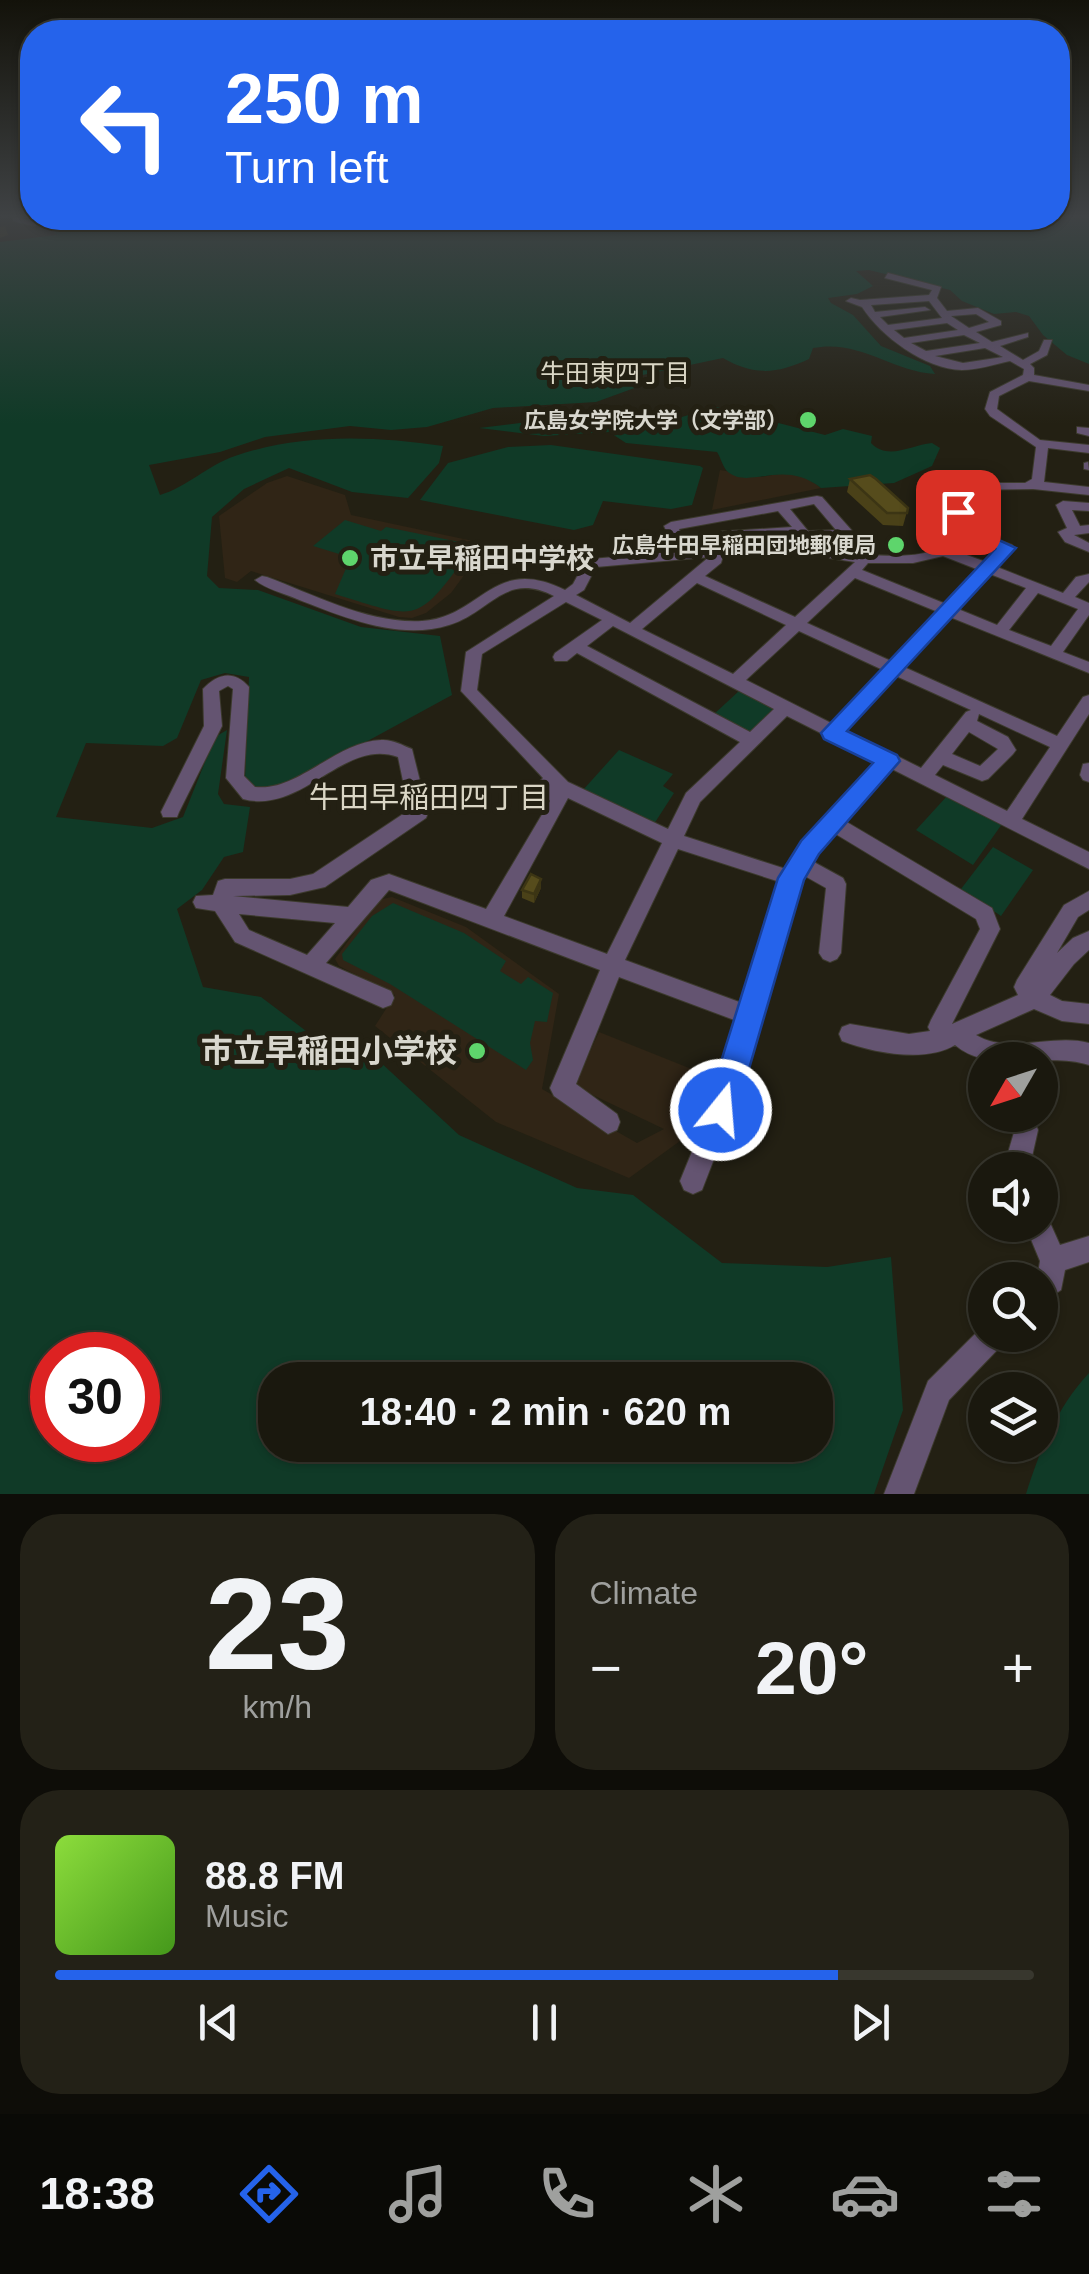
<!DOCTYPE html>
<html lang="en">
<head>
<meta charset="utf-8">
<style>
	body { margin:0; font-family:Arial,"Noto Sans JP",sans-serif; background:#232117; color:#f1f3f6; height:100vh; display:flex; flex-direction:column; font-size:38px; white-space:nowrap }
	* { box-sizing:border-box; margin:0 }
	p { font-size:32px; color:#9fa09e }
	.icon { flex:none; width:55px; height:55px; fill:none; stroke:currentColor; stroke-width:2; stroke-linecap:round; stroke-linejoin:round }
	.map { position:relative; height:1494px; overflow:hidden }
	.side { display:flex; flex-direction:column; gap:20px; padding:20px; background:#0e0d08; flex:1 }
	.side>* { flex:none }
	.guide { position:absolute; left:20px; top:20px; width:1050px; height:210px; border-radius:40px; box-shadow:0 2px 8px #0004,0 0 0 2px #38372e; background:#2563eb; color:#fff; overflow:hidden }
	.needle { width:65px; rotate:231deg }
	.fabs { position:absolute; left:968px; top:1042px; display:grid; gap:20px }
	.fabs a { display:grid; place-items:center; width:90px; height:90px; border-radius:50%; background:#1a180e; box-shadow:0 2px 8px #0004,0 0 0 2px #38372e; font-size:50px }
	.speed { position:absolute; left:30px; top:1332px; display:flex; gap:20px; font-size:50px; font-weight:700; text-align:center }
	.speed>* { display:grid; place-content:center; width:130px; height:130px; border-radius:50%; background:#1a180e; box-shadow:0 2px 8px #0004,0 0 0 2px #38372e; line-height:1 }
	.speed .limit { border:15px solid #d22; background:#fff; color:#111 }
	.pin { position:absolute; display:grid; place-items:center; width:85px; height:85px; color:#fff; margin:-42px; border-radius:20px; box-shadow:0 5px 15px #0006 }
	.me { position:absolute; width:110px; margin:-55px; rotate:17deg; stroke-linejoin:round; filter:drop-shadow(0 0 8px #0008) }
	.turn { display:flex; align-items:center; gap:35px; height:210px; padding:0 40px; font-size:45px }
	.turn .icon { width:130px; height:130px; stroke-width:2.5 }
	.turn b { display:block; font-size:70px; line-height:85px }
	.big { font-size:75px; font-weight:800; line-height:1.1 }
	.side .widget { flex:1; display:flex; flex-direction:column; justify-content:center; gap:15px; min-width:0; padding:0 35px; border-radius:40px; background:#232117 }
	.side .dial { align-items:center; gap:0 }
	.dial b { font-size:130px; line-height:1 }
	.song { display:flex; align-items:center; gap:30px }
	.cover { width:120px; height:120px; border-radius:15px; background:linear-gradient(135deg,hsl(90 70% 55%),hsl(100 70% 35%)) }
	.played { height:10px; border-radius:5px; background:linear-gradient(90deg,#2563eb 80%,#38372e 80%) }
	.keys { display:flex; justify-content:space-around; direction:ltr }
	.heat { display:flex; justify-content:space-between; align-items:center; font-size:55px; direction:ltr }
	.side .tiles { flex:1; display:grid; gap:20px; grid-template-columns:1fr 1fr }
	.widget:last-child { grid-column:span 2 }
	.trip { position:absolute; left:258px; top:1362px; width:575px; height:100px; border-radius:40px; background:#1a180e; box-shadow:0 2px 8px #0004,0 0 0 2px #38372e; font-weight:800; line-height:100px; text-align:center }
	.dock { display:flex; height:160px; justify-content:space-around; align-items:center; background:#0a0a06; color:#9fa09e }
	.dock .icon { width:70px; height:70px }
	.dock .active { color:#2563eb }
	.dock b { font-size:45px; color:#f1f3f6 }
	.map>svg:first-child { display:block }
	.education { fill:#302516 }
	.green { fill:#103a27; fill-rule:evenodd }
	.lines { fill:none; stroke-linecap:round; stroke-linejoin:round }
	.minor-casing { stroke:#3c3a2d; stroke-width:2 }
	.minor { fill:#645471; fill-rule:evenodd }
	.wall { fill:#4a4118 }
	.shaded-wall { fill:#3c3514 }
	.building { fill:#564c1c; stroke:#3c3514; stroke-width:2.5 }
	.route { fill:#2563eb; stroke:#184099; stroke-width:2.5 }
	.poi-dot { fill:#5ed56c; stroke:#232013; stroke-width:4 }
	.labels { text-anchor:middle; stroke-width:10; stroke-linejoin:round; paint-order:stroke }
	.far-poi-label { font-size:22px; font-weight:bold; fill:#d8d7ce; stroke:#232013; text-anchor:end }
	.far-neighbourhood-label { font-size:25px; fill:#dad6c5; stroke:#232013 }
	.poi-label { font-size:28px; font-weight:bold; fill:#d8d7ce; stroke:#232013; text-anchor:start }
	.neighbourhood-label { font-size:30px; fill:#dad6c5; stroke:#232013 }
	.near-poi-label { font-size:32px; font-weight:bold; fill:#d8d7ce; stroke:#232013; text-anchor:end }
</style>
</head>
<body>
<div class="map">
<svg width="1089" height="1494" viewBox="0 0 1089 1494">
	<rect width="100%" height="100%" fill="#232013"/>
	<path class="education" d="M720 470 762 477 787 472 810 479 821 488 712 510Z
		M287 476 345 495 351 515 487 544 451 593 426 613 412 618 399 617 251 571 237 582 225 578 219 516 267 483Z
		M392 897 466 927 559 994 542 1089 637 1143 664 1129 574 1086 599 1032 694 1070 680 1141 629 1178 496 1122 375 1026 395 995 339 966 335 959 378 900Z"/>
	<path class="green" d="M1058 215H1089V364L1067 355 1043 335 1029 316 1016 312 994 314 962 301 950 290 869 270 856 271 873 286 857 294 828 298 831 303 853 315 881 346 930 366 935 374C891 371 859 339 813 348L809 359C777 374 754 376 723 358L633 377 640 386 596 402 493 408 427 427 391 430 350 426 265 437 220 452 149 465 160 495C187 487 208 465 235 456 301 433 375 436 443 446L439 463 408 498 352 492 289 468 244 489 212 517 207 576 219 588 258 590 361 627 440 636 452 695 274 792 255 790 245 779 249 677 225 673 201 680 177 738 163 746 86 743 56 817 152 828 183 817 215 737 227 730 218 794 224 804 250 807 243 852 224 857 202 890 177 909 203 987 261 997 322 1043 365 1048 459 1135 577 1188 633 1195 722 1263 827 1267 891 1257 903 1410 874 1494H0V242L57 235 50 229C66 225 64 219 77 218 98 215 116 225 136 218ZM52 1355H138V1440H52ZM275 1380H815V1445H275Z
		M716 407 825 435 843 429 872 436 871 443C888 461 911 445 932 443L940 448 932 466 894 483 821 488C783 458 750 490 728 472 723 468 721 458 717 452L626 443 609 432 544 436 479 428 599 413 658 424Z
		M551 445 700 466 703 468 692 505 671 509 603 501 593 525 574 530 420 500 448 463 508 447Z
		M345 520 381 531 386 527 464 543 470 551C416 625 419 620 335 594L350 559 360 549 349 557 313 546Z
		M739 691 774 709 748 734 713 715Z
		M619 750 673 774 663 786 674 793 654 824 583 790Z
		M948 795 1002 824 973 865 916 830Z
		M993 847 1033 870 1001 916 961 889Z
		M393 903 464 933 506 961 500 971 521 984 528 977 553 993 547 1022 535 1021 530 1043 533 1060 526 1070 390 984 343 960 342 954 372 916Z
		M1089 1373V1494H1026C1040 1450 1057 1407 1089 1373Z"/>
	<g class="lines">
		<defs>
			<path id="minor" d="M13 217 34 221 57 218 34 226 13 221Z
				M888 273 941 287 937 298 947 311 978 308 1001 321V325L976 332 992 342 1028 333V337L1000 346 1023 360 1039 351 1044 340H1052L1047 355 1030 364 1034 368V375L1089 385V391L1029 381 999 396 997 409 1040 440 1089 445V453L1048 448 1044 482 1089 487V495L1033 489 953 490 949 497 971 515 976 525 972 530 1012 545 1014 548 997 567 1063 593 1076 577 1089 574V582L1075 597 1089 603V615L1063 652 1089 662V673L950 617 904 667 1057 736 1083 697 1089 695V714L1022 819 1089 852V869L892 769 845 821 992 908 1000 929 952 1024 1018 995 1014 987 1017 980 1064 905 1089 891V910L1078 917 1057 953 1073 938 1089 931V950L1074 964 1050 995 1062 1001 1089 1004V1024L1062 1021 1034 1009 976 1035C1009 1055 1053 1033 1089 1043V1065C1045 1051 992 1076 955 1045 926 1063 874 1053 842 1041L839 1034 842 1027 850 1024 909 1034 930 1031 928 1027 931 1020 980 929 976 919 834 833 812 861 843 878 846 884 841 953 837 959 830 962 823 959 819 953 826 888 803 875 733 1110 702 1190 693 1194 684 1190 680 1181 709 1110 737 1021 619 977 576 1084 617 1114 620 1122 617 1130 608 1134 554 1096 550 1088 600 970 389 890 326 963 391 991 394 998 391 1005 383 1008 235 942 215 911 196 908 193 902 196 896 213 895 218 881 225 879H290L313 874 409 810 398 757C344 737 303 815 243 799L226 778 233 689 228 686 219 691 222 726 179 812 177 817H163L161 812 204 726 203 689C218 673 234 670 249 687L244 776 255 787C298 792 335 742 381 740 392 739 402 745 412 749L428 813 426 818 325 887 290 895 233 896 348 907 371 880 389 874 486 909 550 801 537 784 543 778 461 691 466 652 554 596C505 571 491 612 449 625 399 641 343 617 297 599 283 593 266 589 255 580L262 576 267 577C315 595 369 624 422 621 482 617 493 554 565 590L573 584 586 560 591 559 777 543 779 536 676 542 671 541 664 526 671 522 817 496 822 497 854 533 847 537 791 541V544C826 549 910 566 940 547 948 542 955 531 962 524L935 498 944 483H1025L1032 479 1036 447 990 416 985 409 990 392 1023 375 1024 369 1010 361C995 364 978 370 962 370 924 369 881 336 862 307L846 301 851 298 860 300 929 295 932 290 885 278ZM929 301 942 318 888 325 880 317 930 310 925 307 875 312 871 305ZM976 314 989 322 969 328 951 316ZM947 323 958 330 904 338 894 330ZM964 335 980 343 926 351 911 343ZM985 348 1003 357 963 363 935 356ZM814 504 836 530 808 531 790 509ZM778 511 792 527 681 534 679 529ZM965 537 998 549 986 562 953 550ZM784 551 855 562 795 617 705 576 721 563 723 556ZM943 556 979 570 946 604 862 570 868 563H913ZM709 557 630 623 576 595 584 590 596 567ZM990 574 1026 588 997 625 958 609ZM855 578 938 612 891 661 807 623ZM697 583 786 625 733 674 642 629ZM1038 593 1078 609 1051 646 1009 630ZM566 602 602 620 555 653 553 657 555 661H567L577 653 740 742 686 793 668 829 568 782 477 690 482 654ZM613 626 774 709 750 732 587 646ZM799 631 883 670 831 723 746 680ZM896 676 971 710 966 712 921 768 845 730ZM979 714 1050 747 1007 811 935 775 943 765 982 781 988 779 1013 754 1016 750 1008 737 977 721ZM787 716 878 762 803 842 786 869 684 836 700 802ZM969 732 998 749 980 766 952 754ZM568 798 662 843 607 954 504 916ZM678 849 780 882 742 1003 625 960ZM239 914 335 923 307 955 249 930Z
				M1077 427 1089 428V436L1077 433Z
				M1088 462 1089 470 1084 469V463Z
				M1063 501 1089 503V511L1072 510 1080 526 1089 525V533L1074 535 1089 543V552L1065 542 1058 532 1067 528 1056 505Z
				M1089 763V782L1083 780 1080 775 1083 764Z
				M1026 1118 1035 1122 1038 1130 1029 1170H1003L1017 1122Z
				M1040 1213 1047 1216 1060 1245 1089 1236V1262L1065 1270 1061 1290 1040 1304V1280H1031L1038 1273 1040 1261 1025 1225H1040Z
				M985 1324V1335H1006L1002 1345 949 1400 914 1494H884L928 1381Z"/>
		</defs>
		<use href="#minor" class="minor-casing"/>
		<use href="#minor" class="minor"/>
	</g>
	<path class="wall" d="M850 479 908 508 903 526 883 525 847 492Z
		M541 888 534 903 522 898V890Z"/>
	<path class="shaded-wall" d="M5 226 8 235 0 238V227Z
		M541 879V888L534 903V894Z"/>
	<path class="building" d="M870 475 876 479 908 508 907 513H887L850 479Z
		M531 874 541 879 534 894 522 890Z"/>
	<linearGradient id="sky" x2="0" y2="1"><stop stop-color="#13120a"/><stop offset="0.51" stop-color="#3f4244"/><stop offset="1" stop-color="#3f4244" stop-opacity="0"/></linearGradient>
	<rect width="1089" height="424" fill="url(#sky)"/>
	<path class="route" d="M958 507 975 522V529L1016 548 847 731 897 755 900 761 819 854 804 880 737 1110 732 1121 721 1125 710 1121 706 1110 778 878 801 841 873 763 824 739 821 733 995 549 958 535 956 532 960 525 950 512Z"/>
	<g class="poi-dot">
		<circle cx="808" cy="420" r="10"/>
		<circle cx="896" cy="545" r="10"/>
		<circle cx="350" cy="558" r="10"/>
		<circle cx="477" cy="1051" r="10"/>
	</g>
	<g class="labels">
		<g class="far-poi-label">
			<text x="788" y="428">広島女学院大学（文学部）</text>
			<text x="876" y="553">広島牛田早稲田団地郵便局</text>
		</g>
		<g class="far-neighbourhood-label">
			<text x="615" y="382">牛田東四丁目</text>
		</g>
		<g class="poi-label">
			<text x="370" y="568">市立早稲田中学校</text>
		</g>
		<g class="neighbourhood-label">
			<text x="429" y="808">牛田早稲田四丁目</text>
		</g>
		<g class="near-poi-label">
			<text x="457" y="1062">市立早稲田小学校</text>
		</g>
	</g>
</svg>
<div class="fabs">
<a><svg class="needle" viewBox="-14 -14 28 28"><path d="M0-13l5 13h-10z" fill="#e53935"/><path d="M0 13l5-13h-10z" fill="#9fa09e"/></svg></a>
<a><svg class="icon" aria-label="sound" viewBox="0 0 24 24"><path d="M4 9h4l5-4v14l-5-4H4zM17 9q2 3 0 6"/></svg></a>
<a><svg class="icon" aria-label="search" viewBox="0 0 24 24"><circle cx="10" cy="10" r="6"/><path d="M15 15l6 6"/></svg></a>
<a><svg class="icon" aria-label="layers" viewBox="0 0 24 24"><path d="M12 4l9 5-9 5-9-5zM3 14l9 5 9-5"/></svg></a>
</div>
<div class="speed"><div class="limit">30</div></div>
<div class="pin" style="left:958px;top:512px;background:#d93025"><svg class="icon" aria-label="arrive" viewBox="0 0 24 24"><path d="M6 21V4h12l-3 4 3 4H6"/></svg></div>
<svg class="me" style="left:721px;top:1110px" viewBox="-20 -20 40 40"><circle r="17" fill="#2563eb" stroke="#fff" stroke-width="3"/><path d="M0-11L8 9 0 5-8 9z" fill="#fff"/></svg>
<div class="trip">18:40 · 2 min · 620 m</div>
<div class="guide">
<div class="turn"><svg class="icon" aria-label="left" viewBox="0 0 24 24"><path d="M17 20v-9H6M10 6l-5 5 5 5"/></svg><div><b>250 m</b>Turn left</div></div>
</div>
</div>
<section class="side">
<div class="tiles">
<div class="widget dial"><b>23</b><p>km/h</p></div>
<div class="widget"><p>Climate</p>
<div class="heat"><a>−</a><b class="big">20°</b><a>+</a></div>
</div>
<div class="widget">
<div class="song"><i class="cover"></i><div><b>88.8 FM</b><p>Music</p></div></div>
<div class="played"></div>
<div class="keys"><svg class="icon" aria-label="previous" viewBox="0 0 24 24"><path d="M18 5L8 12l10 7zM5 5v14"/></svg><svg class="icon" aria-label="pause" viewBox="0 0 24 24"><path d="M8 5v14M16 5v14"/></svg><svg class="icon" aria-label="next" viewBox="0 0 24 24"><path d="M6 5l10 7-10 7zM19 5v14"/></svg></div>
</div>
</div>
</section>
<nav class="dock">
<b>18:38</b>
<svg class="icon active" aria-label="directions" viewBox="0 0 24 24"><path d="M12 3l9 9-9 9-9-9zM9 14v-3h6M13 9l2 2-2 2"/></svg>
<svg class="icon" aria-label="music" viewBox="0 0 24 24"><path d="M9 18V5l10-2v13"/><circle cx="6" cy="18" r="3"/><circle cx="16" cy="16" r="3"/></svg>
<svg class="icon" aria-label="phone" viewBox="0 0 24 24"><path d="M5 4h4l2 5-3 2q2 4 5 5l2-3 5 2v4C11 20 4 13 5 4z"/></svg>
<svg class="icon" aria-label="climate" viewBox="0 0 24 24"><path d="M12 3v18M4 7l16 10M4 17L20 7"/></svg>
<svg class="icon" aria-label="car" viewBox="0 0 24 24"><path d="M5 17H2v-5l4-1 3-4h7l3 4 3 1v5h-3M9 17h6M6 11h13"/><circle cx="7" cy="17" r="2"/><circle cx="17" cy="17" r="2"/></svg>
<svg class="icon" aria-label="filters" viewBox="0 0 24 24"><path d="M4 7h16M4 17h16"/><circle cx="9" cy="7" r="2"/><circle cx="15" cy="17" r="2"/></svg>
</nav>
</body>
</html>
